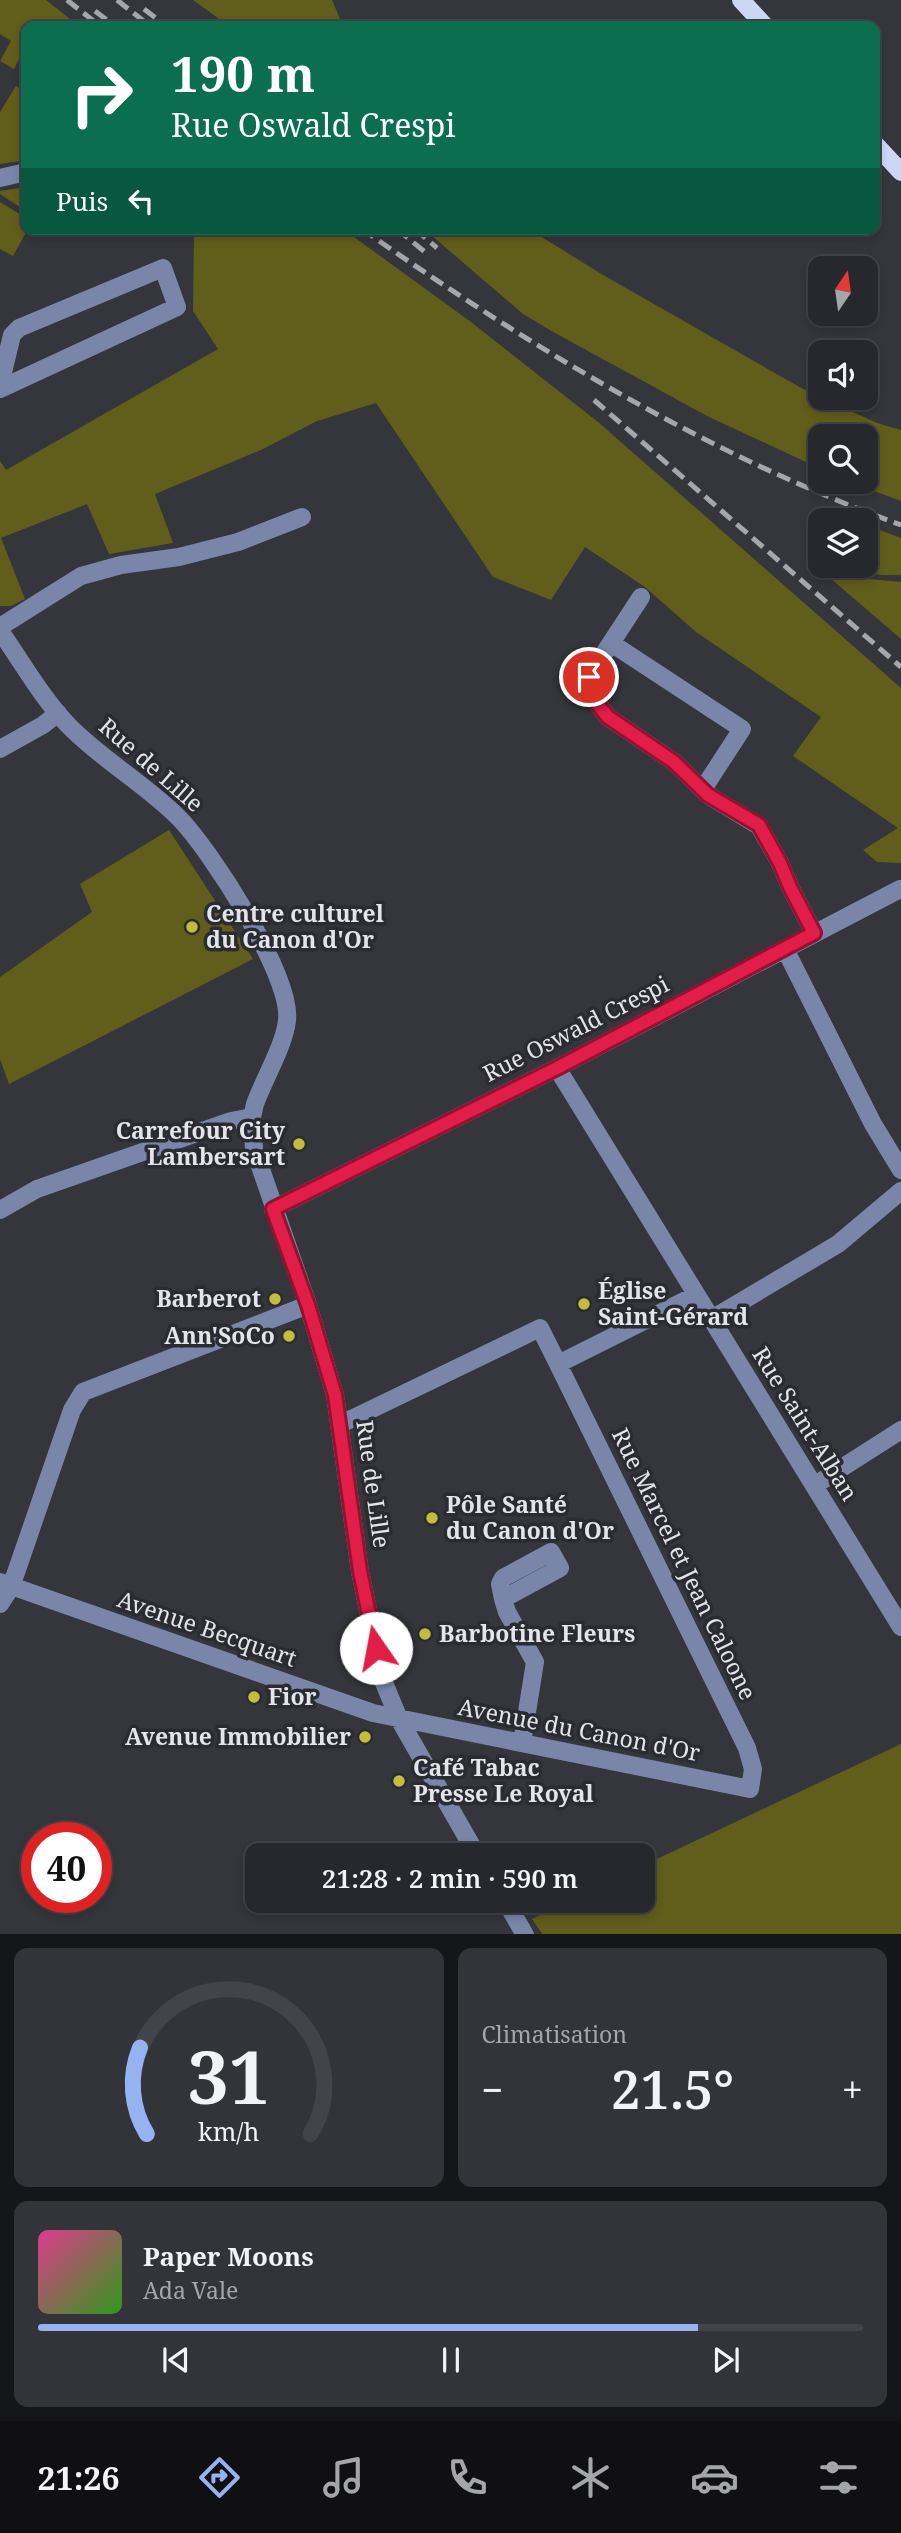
<!DOCTYPE html>
<html lang="fr">
<head>
<meta charset="utf-8">
<style>
	body { margin:0; font-family:"Noto Serif",serif; background:#333439; color:#f1f3f6; height:100vh; display:flex; flex-direction:column; font-size:26px; white-space:nowrap }
	* { box-sizing:border-box; margin:0 }
	p { font-size:23px; color:#a4a6aa }
	.icon { flex:none; width:38px; height:38px; fill:none; stroke:currentColor; stroke-width:2; stroke-linecap:round; stroke-linejoin:round }
	.map { position:relative; height:1934px; overflow:hidden }
	.side { display:flex; flex-direction:column; gap:14px; padding:14px; background:#151619; flex:1 }
	.side>* { flex:none }
	.banner { position:absolute; left:21px; top:21px; width:859px; height:214px; border-radius:14px; box-shadow:0 4px 10px #0003,0 0 0 2px #434449; background:#0b6e4f; color:#fff; overflow:hidden }
	.needle { width:46px; rotate:13deg }
	.tools { position:absolute; left:808px; top:256px; display:grid; gap:14px }
	.tools a { display:grid; place-items:center; width:70px; height:70px; border-radius:14px; background:#27282d; box-shadow:0 4px 10px #0003,0 0 0 2px #434449; font-size:35px }
	.speed { position:absolute; left:21px; top:1822px; display:flex; gap:14px; font-size:35px; font-weight:700; text-align:center }
	.speed>* { display:grid; place-content:center; width:91px; height:91px; border-radius:50%; background:#27282d; box-shadow:0 4px 10px #0003,0 0 0 2px #434449; line-height:1 }
	.speed .limit { border:10px solid #d22; background:#fff; color:#111 }
	.pin { position:absolute; display:grid; place-items:center; width:60px; height:60px; color:#fff; margin:-30px; border:4px solid #fff; border-radius:50%; box-shadow:0 2px 7px #0007 }
	.me { position:absolute; width:77px; margin:-38px; rotate:348deg; stroke-linejoin:round; filter:drop-shadow(0 0 5px #0008) }
	.turn { display:flex; align-items:center; gap:24px; height:147px; padding:0 35px; font-size:32px }
	.turn .icon { width:91px; height:91px; stroke-width:2.5 }
	.turn b { display:block; font-size:49px; line-height:60px }
	.then { display:flex; align-items:center; height:66px; padding:0 35px; background:#0003; gap:14px; font-size:26px }
	.big { font-size:52px; font-weight:600; line-height:1.1 }
	.side .widget { flex:1; display:flex; flex-direction:column; justify-content:center; gap:10px; min-width:0; padding:0 24px; border-radius:14px; background:#333439 }
	.side .dial { align-items:center; gap:0 }
	.dial svg { height:182px; overflow:visible; fill:none; stroke:#434449; stroke-width:7; stroke-linecap:round; text-anchor:middle }
	.dial text { fill:#f1f3f6; stroke:none }
	.song { display:flex; align-items:center; gap:21px }
	.cover { width:84px; height:84px; border-radius:10px; background:linear-gradient(135deg,hsl(330 70% 55%),hsl(110 70% 35%)) }
	.played { height:7px; border-radius:4px; background:linear-gradient(90deg,#95b2f1 80%,#434449 80%) }
	.keys { display:flex; justify-content:space-around; direction:ltr }
	.heat { display:flex; justify-content:space-between; align-items:center; font-size:38px; direction:ltr }
	.side .tiles { flex:1; display:grid; gap:14px; grid-template-columns:1fr 1fr }
	.widget:last-child { grid-column:span 2 }
	.trip { position:absolute; left:245px; top:1843px; width:410px; height:70px; border-radius:14px; background:#27282d; box-shadow:0 4px 10px #0003,0 0 0 2px #434449; font-weight:600; line-height:70px; text-align:center }
	.dock { display:flex; height:112px; justify-content:space-around; align-items:center; background:#101012; color:#a4a6aa }
	.dock .icon { width:49px; height:49px }
	.dock .active { color:#95b2f1 }
	.dock b { font-size:32px; color:#f1f3f6 }
	.map>svg:first-child { display:block }
	.green { fill:#615e1b }
	.lines { fill:none; stroke-linecap:round; stroke-linejoin:round }
	.minor { stroke:#7986a9; stroke-width:18 }
	.major { stroke:#ccd7f5; stroke-width:18 }
	.rail { stroke:#a5a7ab; stroke-width:5; stroke-dasharray:14 7; stroke-linecap:butt }
	.route-casing { stroke:#92132f; stroke-width:18 }
	.route { stroke:#e11d48; stroke-width:12 }
	.poi-dot { fill:#c3bd3f; stroke:#2a2c32; stroke-width:2.5 }
	.labels { text-anchor:middle; stroke-width:7; stroke-linejoin:round; paint-order:stroke }
	.street-label { font-size:23px; fill:#e3e5e8; stroke:#2a2c32 }
	.poi-label { font-size:23px; font-weight:bold; fill:#e3e5e8; stroke:#2a2c32; text-anchor:start }
</style>
</head>
<body>
<div class="map">
<svg width="901" height="1935" viewBox="0 0 901 1935">
	<rect width="100%" height="100%" fill="#34363c"/>
	<path class="green" d="M0 0H46L79 26H26V55L20 57 14 69 0 61 11 41 0 34Z
		M193 0H332L343 26H229Z
		M16 86 26 92V160L0 164V112Z
		M26 187V211L0 194V191Z
		M0 202 26 218 28 229 13 256 0 249Z
		M202 229H343L471 322 598 422 901 688V863L877 862 863 850 898 828 793 756 821 717 696 632 645 587 585 547 551 600 493 577 376 403 317 421 261 450 155 494 173 543 109 554 87 504 1 538 25 599 11 606H0V461L6 470 218 349 193 311 194 234Z
		M424 229H529L603 275 803 389 877 423 901 430V501L847 481H866V436H821V469L709 417 555 333 523 314Z
		M866 525 901 538V575C882 575 862 576 845 565H866Z
		M821 557V565H836L859 578 901 582V639L815 565Z
		M169 830 253 959 9 1084 0 1059V977L92 912 80 884Z
		M901 1744V1934L543 1935 532 1919 570 1901 642 1900V1866Z"/>
	<g class="lines">
		<path class="minor" d="M0 178 26 172
			M0 385 12 335 19 328 163 268 177 307 0 389
			M641 597 592 672 590 687 599 706 608 717 674 762 708 795 759 826 780 863 790 887 814 933
			M0 627 81 576 121 565 179 557 238 542 302 517
			M0 631C22 662 42 698 68 725 102 760 144 783 178 817 210 849 292 976 287 1020 285 1044 264 1079 255 1104L252 1117 254 1149 308 1305 335 1395 360 1571 382 1678 399 1719 477 1855
			M611 643 742 729 703 789
			M0 749 43 725 58 713
			M785 949 873 1124 901 1170
			M557 1068 901 1627
			M273 1209 557 1068 900 889
			M0 1210 37 1189 231 1121 252 1117
			M710 1320 838 1244 901 1191
			M341 1424 540 1328 558 1364 696 1295
			M815 1485 901 1430
			M0 1582 373 1713 750 1789 753 1769 747 1748 558 1364
			M503 1599 500 1584 503 1578 551 1552 560 1568 503 1599 507 1612 535 1662 522 1743
			M0 1604 11 1587 72 1410 83 1392 308 1305
			M505 1900 525 1935"/>
		<path class="major" d="M741 0 765 26
			M875 144 901 172"/>
		<path class="rail" d="M67 0 100 26
			M117 0 150 26
			M144 9 166 26
			M95 11 115 26
			M362 229C530 347 708 455 901 525
			M397 229 425 252
			M415 229 437 248
			M594 400 901 667"/>
	</g>
	<g class="lines">
		<defs>
			<path id="route" d="M376 1648 360 1571 335 1395 308 1305 273 1209 557 1068 814 933 790 887 780 863 759 825 708 795 674 762 608 717 599 706 590 687 589 677"/>
		</defs>
		<use href="#route" class="route-casing"/>
		<use href="#route" class="route"/>
	</g>
	<g class="poi-dot">
		<circle cx="192" cy="927" r="7"/>
		<circle cx="299" cy="1144" r="7"/>
		<circle cx="275" cy="1299" r="7"/>
		<circle cx="584" cy="1304" r="7"/>
		<circle cx="289" cy="1336" r="7"/>
		<circle cx="432" cy="1518" r="7"/>
		<circle cx="425" cy="1634" r="7"/>
		<circle cx="254" cy="1697" r="7"/>
		<circle cx="365" cy="1737" r="7"/>
		<circle cx="399" cy="1781" r="7"/>
	</g>
	<g class="labels">
		<g class="street-label">
			<text transform="translate(151 765) rotate(41)" y="8">Rue de Lille</text>
			<text transform="translate(576 1029) rotate(-27)" y="8">Rue Oswald Crespi</text>
			<text transform="translate(805 1424) rotate(58)" y="8">Rue Saint-Alban</text>
			<text transform="translate(373 1484) rotate(82)" y="8">Rue de Lille</text>
			<text transform="translate(684 1564) rotate(64)" y="8">Rue Marcel et Jean Caloone</text>
			<text transform="translate(207 1629) rotate(19)" y="8">Avenue Becquart</text>
			<text transform="translate(579 1730) rotate(11)" y="8">Avenue du Canon d'Or</text>
		</g>
		<g class="poi-label">
			<text x="206" y="922">Centre culturel<tspan x="206" dy="26">du Canon d'Or</tspan></text>
			<text x="285" y="1139" text-anchor="end">Carrefour City<tspan x="285" dy="26">Lambersart</tspan></text>
			<text x="598" y="1299">Église<tspan x="598" dy="26">Saint-Gérard</tspan></text>
			<text x="261" y="1307" text-anchor="end">Barberot</text>
			<text x="275" y="1344" text-anchor="end">Ann'SoCo</text>
			<text x="446" y="1513">Pôle Santé<tspan x="446" dy="26">du Canon d'Or</tspan></text>
			<text x="439" y="1642">Barbotine Fleurs</text>
			<text x="268" y="1705">Fior</text>
			<text x="351" y="1745" text-anchor="end">Avenue Immobilier</text>
			<text x="413" y="1776">Café Tabac<tspan x="413" dy="26">Presse Le Royal</tspan></text>
		</g>
	</g>
</svg>
<div class="tools">
<a><svg class="needle" viewBox="-14 -14 28 28"><path d="M0-13l5 13h-10z" fill="#e53935"/><path d="M0 13l5-13h-10z" fill="#a4a6aa"/></svg></a>
<a><svg class="icon" aria-label="sound" viewBox="0 0 24 24"><path d="M4 9h4l5-4v14l-5-4H4zM17 9q2 3 0 6"/></svg></a>
<a><svg class="icon" aria-label="search" viewBox="0 0 24 24"><circle cx="10" cy="10" r="6"/><path d="M15 15l6 6"/></svg></a>
<a><svg class="icon" aria-label="layers" viewBox="0 0 24 24"><path d="M12 4l9 5-9 5-9-5zM3 14l9 5 9-5"/></svg></a>
</div>
<div class="speed"><div class="limit">40</div></div>
<div class="pin" style="left:589px;top:677px;background:#d93025"><svg class="icon" aria-label="arrive" viewBox="0 0 24 24"><path d="M6 21V4h12l-3 4 3 4H6"/></svg></div>
<svg class="me" style="left:376px;top:1648px" viewBox="-20 -20 40 40"><circle r="19" fill="#fff"/><path d="M0-13L10 11 0 6-10 11z" fill="#e11d48"/></svg>
<div class="trip">21:28 · 2 min · 590 m</div>
<div class="banner">
<div class="turn"><svg class="icon" aria-label="right" viewBox="0 0 24 24"><path d="M7 20v-9h11M14 6l5 5-5 5"/></svg><div><b>190 m</b>Rue Oswald Crespi</div></div>
<div class="then">Puis<svg class="icon" aria-label="left" viewBox="0 0 24 24"><path d="M17 20v-9H6M10 6l-5 5 5 5"/></svg></div>
</div>
</div>
<section class="side">
<div class="tiles">
<div class="widget dial"><svg viewBox="0 0 100 80">
<path d="M14 69A42 42 0 1 1 86 69"/>
<path d="M14 69A42 42 0 0 1 11 31" stroke="#95b2f1"/>
<text x="50" y="56" font-size="32" font-weight="700">31</text>
<text x="50" y="72" font-size="11">km/h</text>
</svg></div>
<div class="widget"><p>Climatisation</p>
<div class="heat"><a>−</a><b class="big">21.5°</b><a>+</a></div>
</div>
<div class="widget">
<div class="song"><i class="cover"></i><div><b>Paper Moons</b><p>Ada Vale</p></div></div>
<div class="played"></div>
<div class="keys"><svg class="icon" aria-label="previous" viewBox="0 0 24 24"><path d="M18 5L8 12l10 7zM5 5v14"/></svg><svg class="icon" aria-label="pause" viewBox="0 0 24 24"><path d="M8 5v14M16 5v14"/></svg><svg class="icon" aria-label="next" viewBox="0 0 24 24"><path d="M6 5l10 7-10 7zM19 5v14"/></svg></div>
</div>
</div>
</section>
<nav class="dock">
<b>21:26</b>
<svg class="icon active" aria-label="directions" viewBox="0 0 24 24"><path d="M12 3l9 9-9 9-9-9zM9 14v-3h6M13 9l2 2-2 2"/></svg>
<svg class="icon" aria-label="music" viewBox="0 0 24 24"><path d="M9 18V5l10-2v13"/><circle cx="6" cy="18" r="3"/><circle cx="16" cy="16" r="3"/></svg>
<svg class="icon" aria-label="phone" viewBox="0 0 24 24"><path d="M5 4h4l2 5-3 2q2 4 5 5l2-3 5 2v4C11 20 4 13 5 4z"/></svg>
<svg class="icon" aria-label="climate" viewBox="0 0 24 24"><path d="M12 3v18M4 7l16 10M4 17L20 7"/></svg>
<svg class="icon" aria-label="car" viewBox="0 0 24 24"><path d="M5 17H2v-5l4-1 3-4h7l3 4 3 1v5h-3M9 17h6M6 11h13"/><circle cx="7" cy="17" r="2"/><circle cx="17" cy="17" r="2"/></svg>
<svg class="icon" aria-label="filters" viewBox="0 0 24 24"><path d="M4 7h16M4 17h16"/><circle cx="9" cy="7" r="2"/><circle cx="15" cy="17" r="2"/></svg>
</nav>
</body>
</html>
